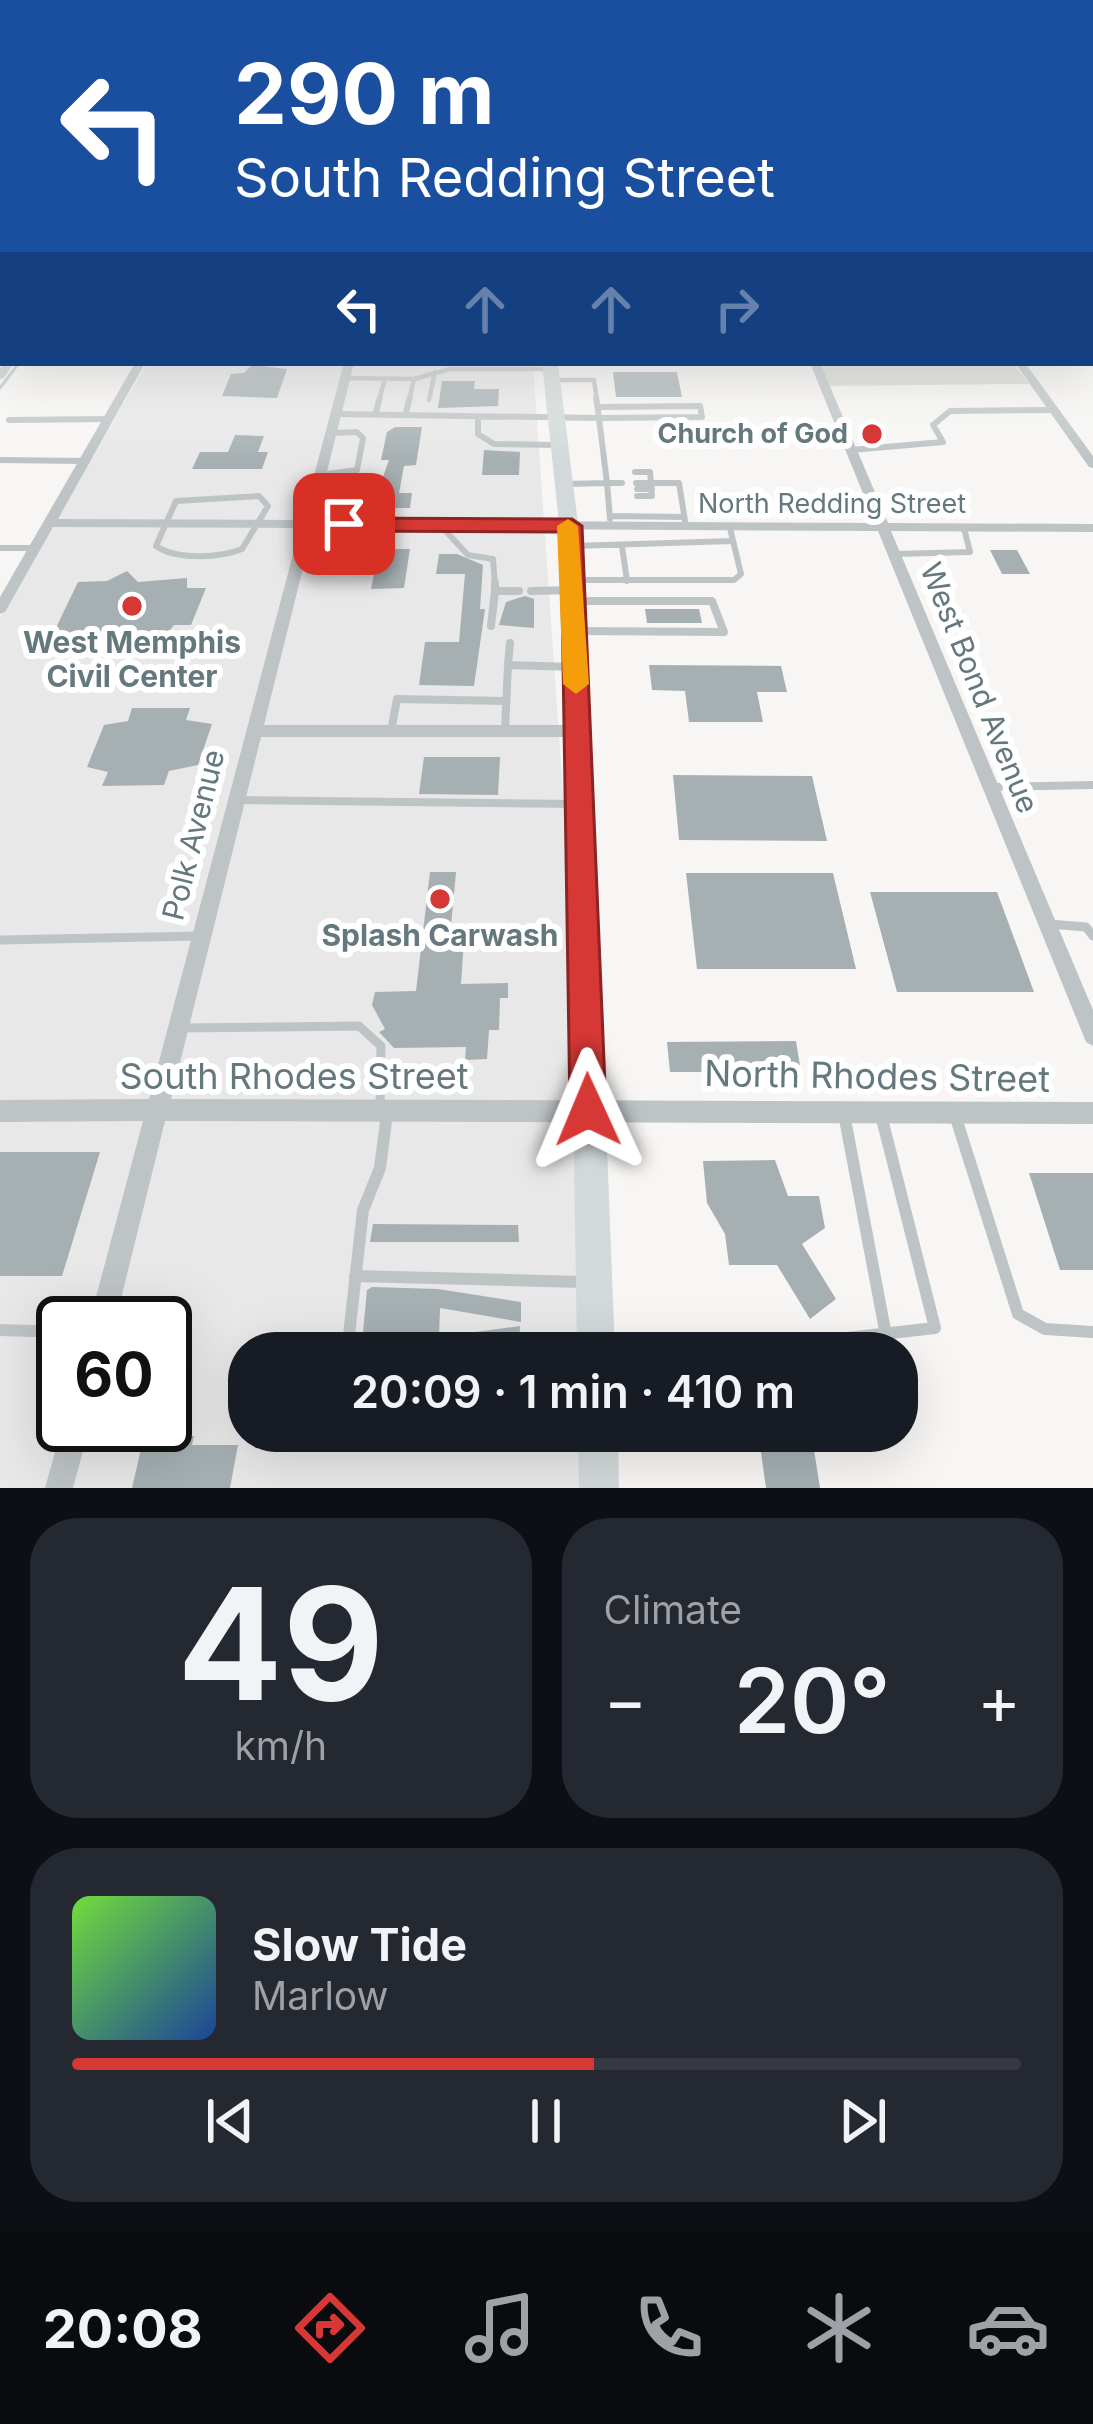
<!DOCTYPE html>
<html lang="en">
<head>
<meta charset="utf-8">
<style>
	body { margin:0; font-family:Inter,sans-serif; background:#242831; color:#f1f3f6; height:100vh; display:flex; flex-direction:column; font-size:45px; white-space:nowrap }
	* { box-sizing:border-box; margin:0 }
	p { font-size:39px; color:#9ea1a6 }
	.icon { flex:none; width:66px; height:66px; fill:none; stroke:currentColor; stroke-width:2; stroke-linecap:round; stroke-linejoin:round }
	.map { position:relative; height:1488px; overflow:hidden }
	.sheet { display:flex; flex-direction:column; gap:30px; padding:30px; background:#0d0f14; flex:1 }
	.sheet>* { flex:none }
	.hud { position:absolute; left:0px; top:0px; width:1095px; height:366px; box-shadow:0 12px 48px #0002; background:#1a4fa0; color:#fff; overflow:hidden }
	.speed { position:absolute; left:36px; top:1296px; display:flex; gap:24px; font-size:60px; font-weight:700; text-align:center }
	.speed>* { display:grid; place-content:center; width:156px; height:156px; border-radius:50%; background:#171b24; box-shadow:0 12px 48px #0002; line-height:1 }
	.speed .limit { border:6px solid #111; border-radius:18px; background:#fff; color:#111 }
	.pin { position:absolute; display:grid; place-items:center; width:102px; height:102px; color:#fff; margin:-51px; border-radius:24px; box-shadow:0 6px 18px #0006 }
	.me { position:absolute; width:132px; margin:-66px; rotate:359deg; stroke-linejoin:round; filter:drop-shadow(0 0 9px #0008) }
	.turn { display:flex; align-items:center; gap:42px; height:252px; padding:0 36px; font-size:54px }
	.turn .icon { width:156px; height:156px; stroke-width:2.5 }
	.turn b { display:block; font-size:84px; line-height:102px }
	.lanes { display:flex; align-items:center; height:114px; padding:0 36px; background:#0003; justify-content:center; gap:60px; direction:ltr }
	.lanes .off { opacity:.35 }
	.big { font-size:90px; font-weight:600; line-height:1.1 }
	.sheet .card { flex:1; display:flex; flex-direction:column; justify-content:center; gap:18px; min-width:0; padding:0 42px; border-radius:48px; background:#242831 }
	.sheet .dial { align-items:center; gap:0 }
	.dial b { font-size:156px; line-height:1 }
	.song { display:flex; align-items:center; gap:36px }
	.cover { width:144px; height:144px; border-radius:18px; background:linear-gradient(135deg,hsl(100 70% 55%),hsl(220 70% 35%)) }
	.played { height:12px; border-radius:6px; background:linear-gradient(90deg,#d63835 55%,#363941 55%) }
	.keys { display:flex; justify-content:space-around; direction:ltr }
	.heat { display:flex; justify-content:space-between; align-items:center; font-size:66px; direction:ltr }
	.sheet .tiles { flex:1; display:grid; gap:30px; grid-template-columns:1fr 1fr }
	.card:last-child { grid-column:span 2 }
	.trip { position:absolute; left:228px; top:1332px; width:690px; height:120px; border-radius:48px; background:#171b24; box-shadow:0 12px 48px #0002; font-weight:600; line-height:120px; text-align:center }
	.menu { display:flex; height:192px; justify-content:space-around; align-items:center; background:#090b0e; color:#9ea1a6 }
	.menu .icon { width:84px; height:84px }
	.menu .active { color:#d63835 }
	.menu b { font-size:54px; color:#f1f3f6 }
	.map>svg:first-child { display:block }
	.built { fill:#e8e8e8; fill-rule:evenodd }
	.green { fill:#d8dcd4 }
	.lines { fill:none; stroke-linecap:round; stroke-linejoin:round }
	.stream { stroke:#b5c4c5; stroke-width:3 }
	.building { fill:#a6b0b3 }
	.path { stroke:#b7bbbd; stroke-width:3; stroke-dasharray:3 3; stroke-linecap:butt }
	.lane-far4 { stroke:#bec4c6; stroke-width:4.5 }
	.lane-far3 { stroke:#bec4c6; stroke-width:6 }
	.lane-far2 { stroke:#bec4c6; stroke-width:8 }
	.lane-far1 { stroke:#bec4c6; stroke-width:9 }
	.lane { stroke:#bec4c6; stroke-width:12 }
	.street { fill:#bec4c6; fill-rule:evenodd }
	.secondary { fill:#d3d9da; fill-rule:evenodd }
	.primary { fill:#d3d9da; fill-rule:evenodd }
	.route { fill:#d63835; stroke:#8b2422; stroke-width:3 }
	.slow { fill:#f59e0b }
	.poi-dot { fill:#d63835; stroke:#fff; stroke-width:4.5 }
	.labels { text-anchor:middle; stroke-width:12; stroke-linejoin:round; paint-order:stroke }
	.far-poi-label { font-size:27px; font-weight:bold; fill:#64787d; stroke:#fff; text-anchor:end }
	.far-street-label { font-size:27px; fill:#64787d; stroke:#fff }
	.poi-label { font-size:30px; font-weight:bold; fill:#64787d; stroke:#fff }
	.street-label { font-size:30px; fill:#64787d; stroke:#fff }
	.near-street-label { font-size:36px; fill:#64787d; stroke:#fff }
</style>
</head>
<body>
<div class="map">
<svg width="1093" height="1488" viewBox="0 0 1093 1488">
	<rect width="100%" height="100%" fill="#f7f6f4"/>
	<path class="built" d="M147 363H533L580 1037 588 1353H249V1431H590L592 1488H0V617ZM63 1323H165V1425H63Z"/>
	<path class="green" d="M819 363H1013L1029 384 829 386Z"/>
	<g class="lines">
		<path class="stream" d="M0 388 19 363"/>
	</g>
	<path class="building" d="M252 365 287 369 277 398 222 396 231 374 244 373Z
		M613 372H677L682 397H616Z
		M442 381H475L474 389H499L498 406 438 408Z
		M395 427H422L416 465 404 466 399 493H412L410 508H372L389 460H381L387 432Z
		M235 435 264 436 258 452H268L262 469H192L200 452H228Z
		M484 450 520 452 519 475H482Z
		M379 549H410L404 588 371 589Z
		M990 550H1017L1030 574H1002Z
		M439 554H457L483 565 480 609H485L474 686 419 685 425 642H459L465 574H436Z
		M127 571 138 582 187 578V588H206L191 625H174L166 635 117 631 84 650 78 633 53 634 78 582 107 581Z
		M525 596 534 599V628L499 625 506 602Z
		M645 609H699L702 623H647Z
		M649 665 781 666 787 692H757L763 722H689L685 691 652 690Z
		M132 708H190L186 720 212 724 198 765 169 771 164 785 102 786 108 772 87 767 104 725 128 721Z
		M424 757H500L498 795 419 794Z
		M673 775 812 776 827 841 679 840Z
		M430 872H456L451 926H465L461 984 508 983V998H500L499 1030H489L487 1059 465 1060 466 1047 394 1048 379 1032 385 1029 372 1005 375 992 416 991Z
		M686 873H833L856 969H697Z
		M870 892H997L1034 992H897Z
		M796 1041 801 1072H670L667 1042Z
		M0 1152H100L62 1276H0Z
		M775 1160 788 1196H819L825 1228 802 1244 836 1299 810 1319 777 1265H729L725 1234 707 1203 703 1161Z
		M1029 1173H1093V1270H1060Z
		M373 1224 518 1225 519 1242H370Z
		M372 1287 438 1289 521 1302V1322L440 1308 439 1337 520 1326 519 1346 461 1353H361L367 1290Z
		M430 1431H507V1449L429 1448Z
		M758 1431H811L820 1488H766Z
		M144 1436H194L192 1445H238L230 1488H132Z"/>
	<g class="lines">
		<path class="path" d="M929 363H942"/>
		<path class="lane-far4" d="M0 328 3 324
			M346 378 414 379 450 369H549
			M555 380H594L597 400
			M379 400 385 379
			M409 400 414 379
			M429 400 435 372"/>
		<path class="lane-far3" d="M336 414 599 418 596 397
			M375 415 380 397
			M405 416 410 397
			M478 417V434L494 444 561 445
			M9 420 107 419
			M851 450 943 442 933 425 950 411 1054 410
			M0 460 84 461
			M635 472H650L651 483
			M321 475 357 470 363 438 357 432 331 433
			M636 483H679L686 527
			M567 484 607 483 599 418 702 417 700 406 598 407
			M317 489 351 491 344 524
			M637 489H652
			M259 496 268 506 242 549C220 558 176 560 156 546L176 501Z
			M637 496H652L651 483
			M610 516 684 517
			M610 519 607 483H622
			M440 525 468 555 493 559 495 586
			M573 546 732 541
			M622 546 627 581
			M0 548H34
			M895 554 970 552 964 528
			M576 580H734L741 574 730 528"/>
		<path class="lane-far2" d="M495 583V591H519
			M531 591 573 590
			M491 626 495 591
			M577 631 724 632 712 601H578
			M508 665 510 643
			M391 731 397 699 506 701
			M505 731 508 665 574 667
			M992 787 1093 785
			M238 800 577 804"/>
		<path class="lane-far1" d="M1049 924 1086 927 1093 936
			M0 940 200 936
			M179 1028 359 1026 381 1046 380 1109"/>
		<path class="lane" d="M844 1114 885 1330
			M955 1115 1018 1314 1045 1329 1093 1332
			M355 1276 581 1282
			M0 1330 63 1332
			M606 1338 784 1345 935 1328 881 1115
			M347 1353 363 1210 380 1168 387 1114"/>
		<path class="street" d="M3 288V296L0 297V289Z
			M4 363H14L4 378 0 379V368Z
			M135 363H145L58 519 302 520 344 363H354L315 520 875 523 810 363H820L888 523 1093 524V532L891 531 1093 1010V1046L1086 1042 878 531 313 528 264 725H579L585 727 587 731 585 735 579 737H261L171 1099 1093 1102V1124L165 1121 115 1323H89L143 1121 0 1122V1100L149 1099 300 528 53 527 5 612 0 614V597Z
			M1015 363H1025L1093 456V468L1089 467Z
			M63 1424 90 1425 73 1488H45Z"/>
		<path class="secondary" d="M1092 300H1093V308H1092Z
			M0 301H3V309H0Z"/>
		<path class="primary" d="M542 363H558L585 580 615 1353H577L565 580Z
			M578 1431H618L619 1488H579Z"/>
	</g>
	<linearGradient id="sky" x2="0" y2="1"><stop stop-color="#93bada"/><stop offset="0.55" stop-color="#fbfbfa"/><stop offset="1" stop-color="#fbfbfa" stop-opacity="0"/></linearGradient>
	<rect width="1093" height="460" fill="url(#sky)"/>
	<path class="route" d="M572 519 582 526 606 1110 601 1123 588 1128 575 1123 570 1110 561 532 344 531 333 524 344 518Z"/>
	<path class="slow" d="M568 519 578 526 589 684 576 694 563 684 557 526Z"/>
	<g class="poi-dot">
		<circle cx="872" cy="434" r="12"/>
		<circle cx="132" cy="606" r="12"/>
		<circle cx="440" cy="899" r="12"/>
	</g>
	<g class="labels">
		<g class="far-poi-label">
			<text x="848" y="443">Church of God</text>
		</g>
		<g class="far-street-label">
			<text x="832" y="513">North Redding Street</text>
		</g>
		<g class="poi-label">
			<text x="132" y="653">West Memphis<tspan x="132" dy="34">Civil Center</tspan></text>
			<text x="440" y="946">Splash Carwash</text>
		</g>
		<g class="street-label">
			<text transform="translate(979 688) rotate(68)" y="10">West Bond Avenue</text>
			<text transform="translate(194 835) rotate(-76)" y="10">Polk Avenue</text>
		</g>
		<g class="near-street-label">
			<text x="294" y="1089">South Rhodes Street</text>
			<text transform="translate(877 1076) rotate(1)" y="13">North Rhodes Street</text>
		</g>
	</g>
</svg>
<div class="speed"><div class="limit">60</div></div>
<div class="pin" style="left:344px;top:524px;background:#d93025"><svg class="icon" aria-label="arrive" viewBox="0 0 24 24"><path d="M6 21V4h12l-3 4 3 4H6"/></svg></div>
<svg class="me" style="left:588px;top:1110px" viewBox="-20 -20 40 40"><path d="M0-17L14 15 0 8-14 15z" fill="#d63835" stroke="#fff" stroke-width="4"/></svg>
<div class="trip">20:09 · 1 min · 410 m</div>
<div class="hud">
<div class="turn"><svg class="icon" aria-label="left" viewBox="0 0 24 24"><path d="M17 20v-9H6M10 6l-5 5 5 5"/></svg><div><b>290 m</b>South Redding Street</div></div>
<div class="lanes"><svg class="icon" aria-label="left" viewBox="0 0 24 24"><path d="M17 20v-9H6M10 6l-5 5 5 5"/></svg><svg class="icon off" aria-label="ahead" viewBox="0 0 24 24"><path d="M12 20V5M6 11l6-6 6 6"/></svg><svg class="icon off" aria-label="ahead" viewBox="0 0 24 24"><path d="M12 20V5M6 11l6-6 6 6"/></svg><svg class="icon off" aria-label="right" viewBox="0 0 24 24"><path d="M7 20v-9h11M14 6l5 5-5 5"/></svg></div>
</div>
</div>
<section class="sheet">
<div class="tiles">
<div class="card dial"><b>49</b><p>km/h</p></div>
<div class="card"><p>Climate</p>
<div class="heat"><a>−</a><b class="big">20°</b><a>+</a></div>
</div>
<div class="card">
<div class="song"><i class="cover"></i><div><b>Slow Tide</b><p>Marlow</p></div></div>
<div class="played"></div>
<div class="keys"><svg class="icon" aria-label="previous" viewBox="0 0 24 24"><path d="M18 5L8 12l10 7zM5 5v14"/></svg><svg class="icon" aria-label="pause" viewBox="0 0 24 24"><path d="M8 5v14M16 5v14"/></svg><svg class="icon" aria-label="next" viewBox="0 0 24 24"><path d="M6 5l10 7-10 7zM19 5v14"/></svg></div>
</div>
</div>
</section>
<nav class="menu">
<b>20:08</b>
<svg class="icon active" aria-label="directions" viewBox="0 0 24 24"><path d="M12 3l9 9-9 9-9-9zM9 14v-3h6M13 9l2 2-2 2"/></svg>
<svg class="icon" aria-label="music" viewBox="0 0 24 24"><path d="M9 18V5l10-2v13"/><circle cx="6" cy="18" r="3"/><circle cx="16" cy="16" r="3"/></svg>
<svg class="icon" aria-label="phone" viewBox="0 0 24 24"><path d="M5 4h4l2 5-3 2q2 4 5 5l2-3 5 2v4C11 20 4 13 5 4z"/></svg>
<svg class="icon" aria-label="climate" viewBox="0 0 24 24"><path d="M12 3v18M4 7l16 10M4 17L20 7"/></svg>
<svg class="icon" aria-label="car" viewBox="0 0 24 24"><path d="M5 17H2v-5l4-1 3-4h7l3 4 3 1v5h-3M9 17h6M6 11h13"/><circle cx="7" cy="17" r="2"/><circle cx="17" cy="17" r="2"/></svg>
</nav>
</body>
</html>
